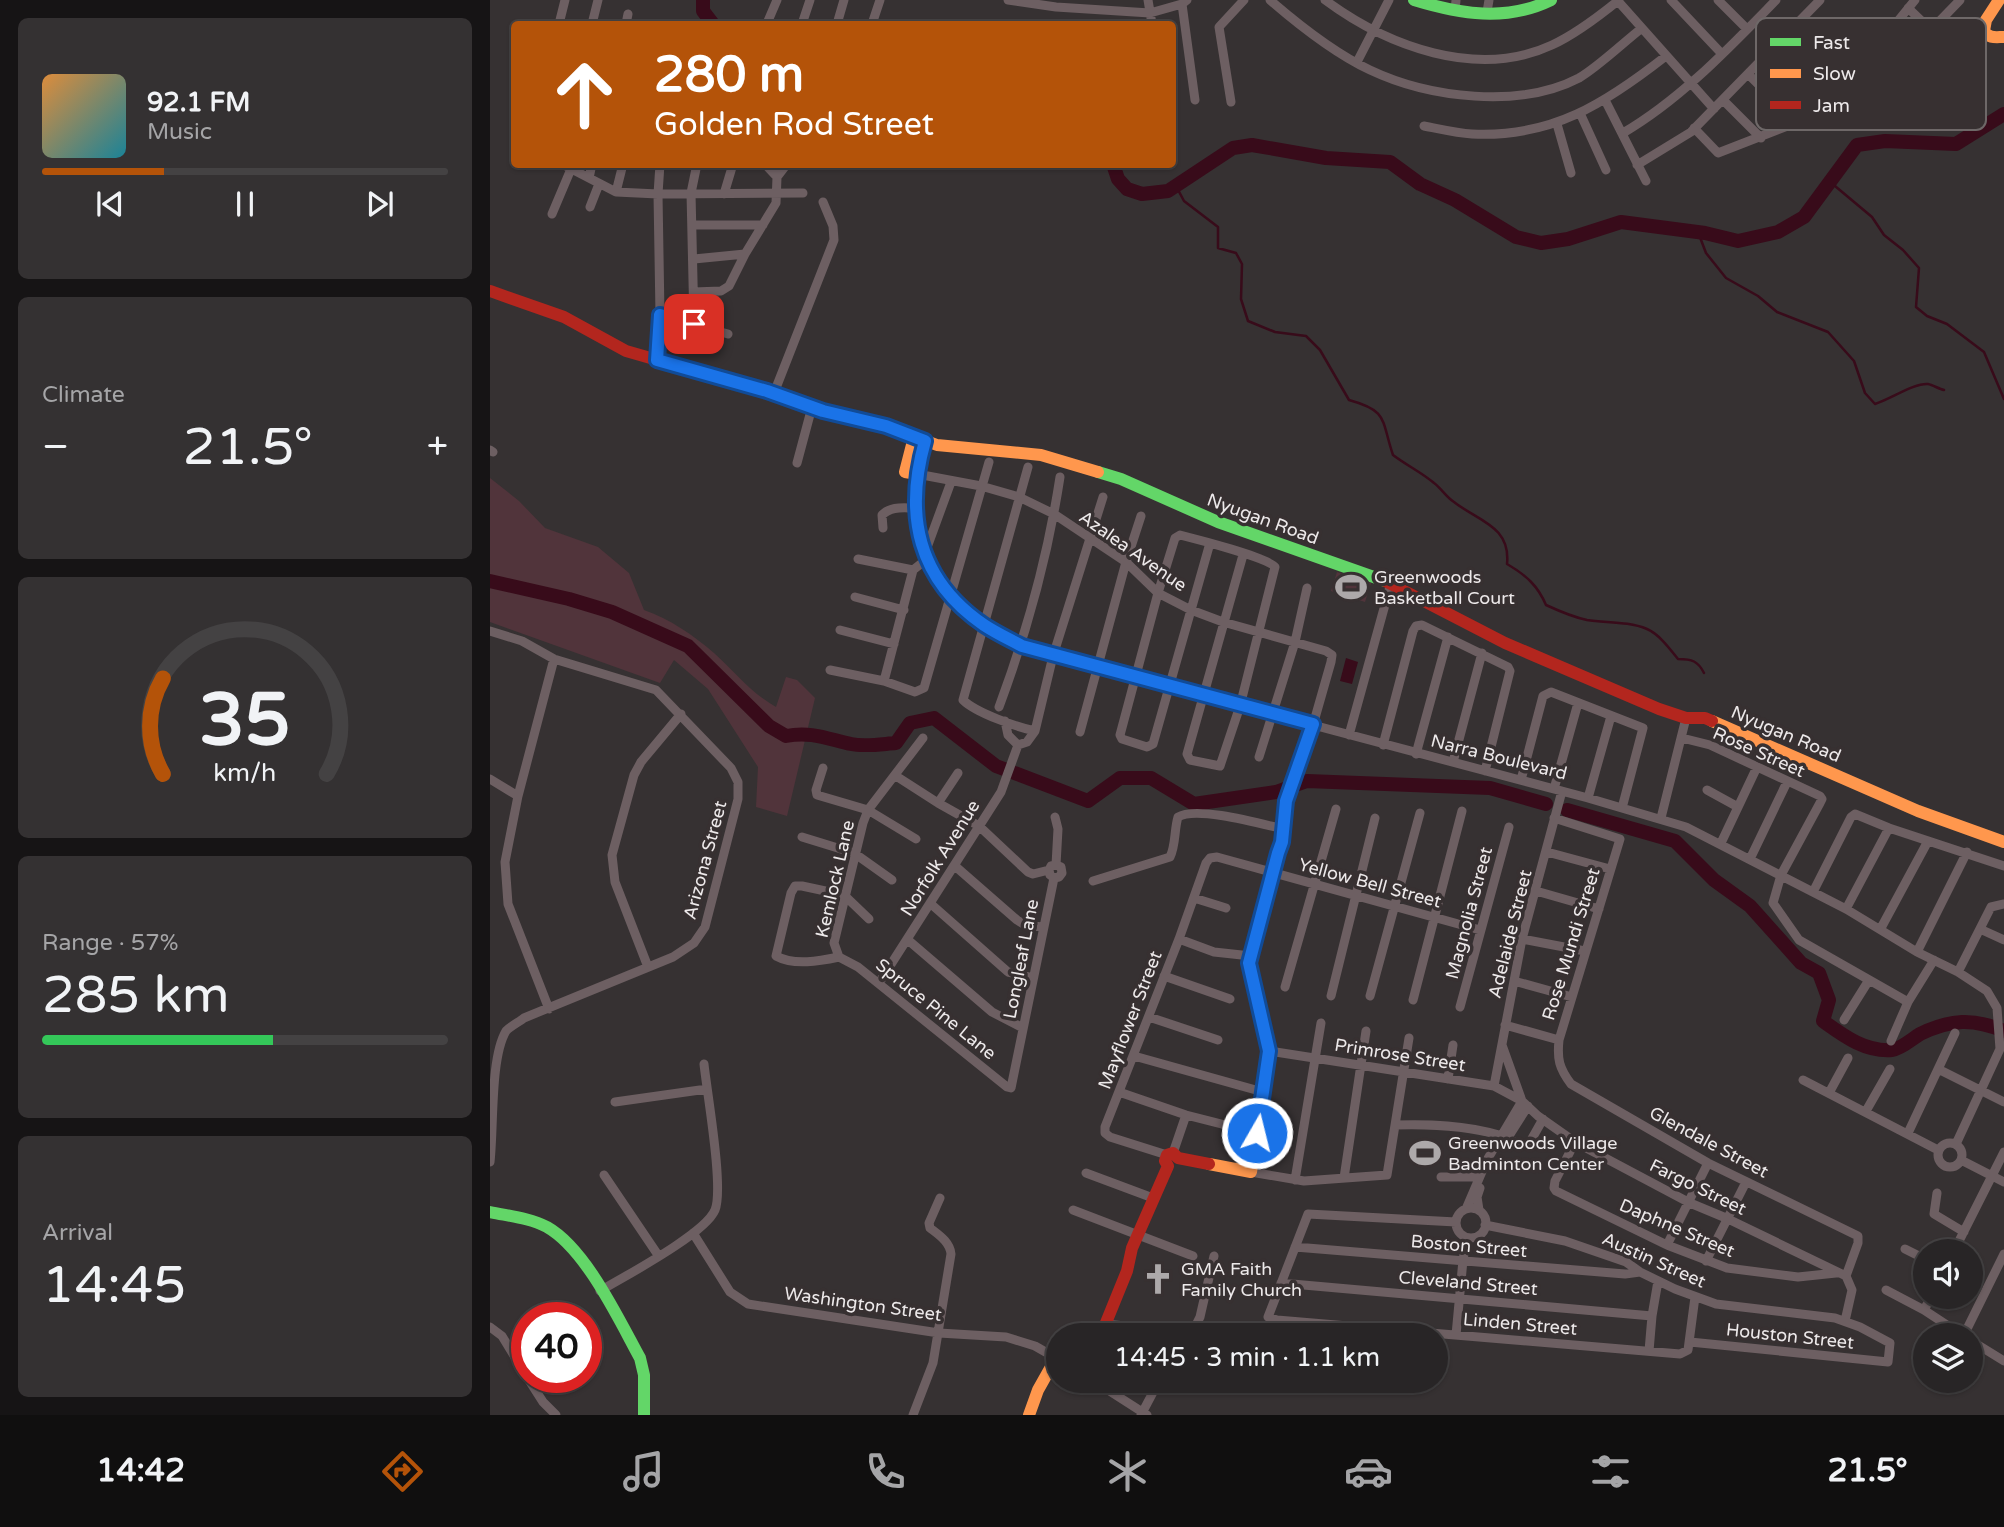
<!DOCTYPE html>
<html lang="en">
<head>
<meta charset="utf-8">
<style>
	body { margin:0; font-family:"Varela Round",sans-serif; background:#343132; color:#f1f3f6; height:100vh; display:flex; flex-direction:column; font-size:26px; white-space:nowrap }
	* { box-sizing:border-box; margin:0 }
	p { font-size:23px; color:#a5a5a7 }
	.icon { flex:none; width:38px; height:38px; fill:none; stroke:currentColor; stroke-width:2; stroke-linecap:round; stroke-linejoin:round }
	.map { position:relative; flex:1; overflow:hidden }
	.details { display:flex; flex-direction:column; gap:18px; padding:18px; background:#161415; width:490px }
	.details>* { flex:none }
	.hud { position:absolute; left:21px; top:21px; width:665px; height:147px; border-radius:7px; box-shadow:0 2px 5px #0004,0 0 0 2px #444243; background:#b45309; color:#fff; overflow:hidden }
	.tools { position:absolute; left:1423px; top:1239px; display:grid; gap:14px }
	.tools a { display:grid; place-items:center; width:70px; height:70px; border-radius:50%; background:#282526; box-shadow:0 2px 5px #0004,0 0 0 2px #444243; font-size:35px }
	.speed { position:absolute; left:21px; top:1302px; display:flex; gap:14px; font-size:35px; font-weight:700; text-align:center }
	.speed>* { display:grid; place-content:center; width:91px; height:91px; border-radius:50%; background:#282526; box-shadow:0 2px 5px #0004,0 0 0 2px #444243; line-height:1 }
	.speed .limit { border:10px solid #d22; background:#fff; color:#111 }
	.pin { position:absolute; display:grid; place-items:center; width:60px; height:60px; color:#fff; margin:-30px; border-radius:14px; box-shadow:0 4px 10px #0006 }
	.me { position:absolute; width:77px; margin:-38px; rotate:8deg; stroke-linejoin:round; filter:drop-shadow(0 0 5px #0008) }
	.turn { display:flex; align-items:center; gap:24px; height:147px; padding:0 28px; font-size:32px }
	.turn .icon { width:91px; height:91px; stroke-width:2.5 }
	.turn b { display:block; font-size:49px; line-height:60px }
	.big { font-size:52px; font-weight:600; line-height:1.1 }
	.details .tile { flex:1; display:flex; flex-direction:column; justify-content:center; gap:10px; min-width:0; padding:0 24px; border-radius:10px; background:#343132 }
	.details .dial { align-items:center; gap:0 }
	.dial svg { height:182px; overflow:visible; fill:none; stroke:#444243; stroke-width:7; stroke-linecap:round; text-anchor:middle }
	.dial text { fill:#f1f3f6; stroke:none }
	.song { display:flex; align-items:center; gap:21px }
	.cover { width:84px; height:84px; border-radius:10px; background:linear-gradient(135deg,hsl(30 70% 55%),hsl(190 70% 35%)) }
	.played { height:7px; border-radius:4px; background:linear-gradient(90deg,#b45309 30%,#444243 30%) }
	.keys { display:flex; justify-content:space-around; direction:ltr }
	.heat { display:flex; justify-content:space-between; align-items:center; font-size:38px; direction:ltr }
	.charge { height:10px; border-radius:5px; background:linear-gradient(90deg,#34c759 57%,#444243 0) }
	.trip { position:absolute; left:556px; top:1323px; width:402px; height:70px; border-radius:35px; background:#282526; box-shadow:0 2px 5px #0004,0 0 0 2px #444243; font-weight:600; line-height:70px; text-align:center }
	.tabs { display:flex; height:112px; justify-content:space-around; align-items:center; background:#100f0f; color:#a5a5a7 }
	.tabs .icon { width:49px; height:49px }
	.tabs .on { color:#b45309 }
	.tabs b { font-size:32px; color:#f1f3f6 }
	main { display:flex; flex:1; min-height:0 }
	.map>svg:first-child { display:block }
	.green { fill:#51343b }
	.water { fill:#380b1a }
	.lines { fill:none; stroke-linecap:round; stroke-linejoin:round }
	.stream { stroke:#380b1a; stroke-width:2.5 }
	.river { stroke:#380b1a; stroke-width:14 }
	.street { stroke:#6d5f62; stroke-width:9 }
	.fast { stroke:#63d668; stroke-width:12 }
	.slow { stroke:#ff974d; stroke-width:12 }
	.jam { stroke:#b3261e; stroke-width:12 }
	.route-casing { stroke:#114b97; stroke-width:18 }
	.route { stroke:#1a73e8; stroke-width:12 }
	.labels { text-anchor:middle; stroke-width:7; stroke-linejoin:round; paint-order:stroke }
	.street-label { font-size:18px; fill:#ede9ea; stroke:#373031 }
	.poi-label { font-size:18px; fill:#ede9ea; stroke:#373031; text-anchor:start }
	.key { fill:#373031; stroke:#6e6868; stroke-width:2 }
	.key-label { font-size:19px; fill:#ede9ea }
</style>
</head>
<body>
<main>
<section class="details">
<div class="tile">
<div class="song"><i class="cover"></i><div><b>92.1 FM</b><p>Music</p></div></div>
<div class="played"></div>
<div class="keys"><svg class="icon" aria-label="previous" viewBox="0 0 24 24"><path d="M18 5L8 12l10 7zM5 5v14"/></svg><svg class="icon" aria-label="pause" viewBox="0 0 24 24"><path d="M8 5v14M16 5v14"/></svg><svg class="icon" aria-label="next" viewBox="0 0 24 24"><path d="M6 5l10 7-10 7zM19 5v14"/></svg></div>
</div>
<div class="tile"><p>Climate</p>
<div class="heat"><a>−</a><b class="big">21.5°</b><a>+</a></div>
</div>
<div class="tile dial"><svg viewBox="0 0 100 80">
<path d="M14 69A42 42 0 1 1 86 69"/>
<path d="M14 69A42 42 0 0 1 14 27" stroke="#b45309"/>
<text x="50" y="56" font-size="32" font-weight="700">35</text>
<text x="50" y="72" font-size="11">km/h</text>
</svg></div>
<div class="tile"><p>Range · 57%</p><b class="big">285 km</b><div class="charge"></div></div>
<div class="tile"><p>Arrival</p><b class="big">14:45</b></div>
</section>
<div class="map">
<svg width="1514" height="1415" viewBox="0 0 1514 1415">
	<rect width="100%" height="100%" fill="#363132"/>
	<path class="green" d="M0 478 29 501 55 528 108 547 139 573 154 610C180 619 203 635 224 653 245 672 261 693 286 707L296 677 307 680 325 698 297 816 266 807 268 767 218 689 184 660 170 683 0 622Z
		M847 572 881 583 875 602 841 591Z"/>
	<path class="water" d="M856 658 868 662 862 684 850 681Z"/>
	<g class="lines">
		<path class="stream" d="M1339 181 1382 217 1394 235 1413 250 1429 268 1426 307 1437 316 1457 324 1494 352 1514 399
			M686 186 694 201 728 227V248L746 253 752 264 751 299 758 321 785 332 816 336 830 350 859 400C899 411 891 420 903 455 916 465 931 472 944 483 951 488 956 497 964 502 988 521 1021 526 1017 564 1036 575 1048 586 1056 605 1069 611 1082 617 1097 620 1116 623 1138 621 1157 629 1169 634 1180 649 1188 659 1202 659 1208 661 1214 673
			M1208 232 1216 253 1236 278 1268 296 1287 312 1338 332 1364 361 1375 393 1385 404C1401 399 1424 383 1438 384 1443 385 1449 389 1454 390"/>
		<path class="river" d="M213 0V11L223 24
			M623 164 628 179 637 189 652 194 678 191 743 148 762 145 836 158 900 162 930 184 965 200 1026 237 1051 243 1078 239 1131 222 1215 233 1248 241 1288 232 1314 217 1367 145 1395 141 1466 144 1514 114
			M0 581 79 599 122 612 198 646 279 726 296 736C321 731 338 739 361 744 375 747 392 744 406 743L420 723 444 718 506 766 598 801 630 778H661L704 804 786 792 817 781 1000 788 1056 804
			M1077 810 1185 841 1224 880 1260 906 1311 963 1329 973 1339 1000 1333 1021C1354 1036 1375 1052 1402 1050 1411 1049 1422 1039 1430 1034 1461 1019 1483 1018 1514 1031"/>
		<path class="street" d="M518 0 566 7 660 13 692 4 697 0
			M658 0 662 24
			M780 0C810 26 844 53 880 70 939 98 1030 109 1089 78 1108 67 1134 42 1152 28
			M835 0C897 46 987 80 1062 45 1086 34 1108 17 1129 0
			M1127 0 1224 109
			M1181 0 1232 54
			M1228 0 1257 29
			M692 4 705 100
			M1418 8 1441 30 1470 0
			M965 11 966 0
			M997 12 999 0
			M278 21 287 0
			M69 24 75 0
			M102 24 108 0
			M136 24 138 14
			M312 24 320 0
			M347 24 354 0
			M382 24 390 0
			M1387 53 1403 27 1425 0
			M867 62 899 0
			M1409 80 1441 30
			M1281 99 1341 42
			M1115 100 1156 181
			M1233 100 1271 138
			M741 102 729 27 754 0
			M1090 113 1116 170
			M1067 124 1081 173
			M934 126C950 129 966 133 982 134 1062 138 1116 103 1176 56
			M1204 128 1228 153 1300 125 1302 122 1299 115 1258 74
			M1133 133C1191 99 1239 48 1286 0
			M72 164 126 192 168 194 313 193
			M1147 165 1201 132 1330 0
			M287 177 297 164
			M99 178 102 164
			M126 192 133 164
			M234 194 243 164
			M100 207 109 184
			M62 214 81 169
			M203 225H273
			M204 259 255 254
			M204 292 231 291 239 286 255 254 286 203 287 177 275 164
			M170 315 238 334
			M204 324 201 193 207 164
			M167 360 170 315 168 194 170 164
			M284 393 344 240 343 226 333 202
			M0 450 3 452
			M307 463 322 407
			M538 467 473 700C486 713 527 727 545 731
			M427 474 491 486 529 497 564 514 636 562 668 593 701 610 733 622 836 651 842 655 841 662 823 725 1098 798 1196 827 1356 909 1427 952 1468 972 1497 991 1507 1008 1510 1049 1466 1144
			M393 528 392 515C401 506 413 508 424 508
			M720 543 663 744 657 747 632 739 630 735 668 593 685 538 690 535C706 539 779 558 785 567L750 706 730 766 700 760 697 754 753 555
			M435 553 461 482
			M368 559 423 570
			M365 597 414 610
			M350 630 404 644
			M0 631 32 641 64 659 166 690 241 768 248 782V799L215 927 204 943 183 957 34 1018C29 1022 21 1026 16 1031 0 1058 4 1126 0 1162
			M340 670 394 681 425 692 434 688 499 462
			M394 681 423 570 437 559
			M509 707C537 632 558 555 570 477
			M515 721 518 735 528 745
			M590 732 636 562 651 516
			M859 735 901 583
			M1192 738 1220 745 1330 796 1332 799 1330 803 1291 875 1283 903 1309 940 1418 1002
			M528 745 537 742 545 731 563 656 613 497
			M893 745 923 631 926 626 932 625 1018 667 1020 671 995 771
			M926 754 958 637
			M769 757 805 642 817 588
			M963 762 992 653
			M333 768 326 790 327 795 378 810 426 839
			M406 776 448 803 489 826 538 872 543 874 559 870 561 866 566 865 571 867 572 873 569 877 564 878 560 875 559 870
			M0 779 28 796
			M1031 780 1053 696 1061 692 1153 728 1132 808
			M1064 789 1088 703
			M1217 790 1248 807
			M1098 798 1121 716
			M448 803 468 773
			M565 817 568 829 566 865
			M1064 818 1130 839 1069 1040C1067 1059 1069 1068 1081 1084L1218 1163 1368 1236V1243L1356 1276 1362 1290 1355 1321
			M1171 818 1196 718
			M312 837 364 853 402 880
			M1231 843 1267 767
			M1057 852 1120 869
			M1260 859 1297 782
			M465 866 527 920 535 925 552 927
			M603 881 680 857C686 845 684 830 688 817 706 806 768 823 789 828
			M1046 891 1109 909
			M1323 892 1361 817 1365 814 1399 828 1514 866
			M704 898 736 908
			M441 904 518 972 543 978
			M1356 909 1399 828
			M1391 928 1438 841
			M1490 929 1514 940
			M689 939 724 952 761 956
			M1032 939 1095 951
			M418 940 502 1012 533 1028
			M1427 952 1477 852
			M349 957 368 967 517 1087 521 1088 564 878
			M349 957 344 943 373 823 378 810 433 738
			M349 957C330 961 304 966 286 956L301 893 305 886H312L354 895 379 919
			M158 967 125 882 122 855 144 775 151 762 191 714
			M1468 972 1501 907 1514 904
			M674 976 740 999
			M1024 981 1082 997
			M389 983 511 792 528 745
			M795 987 846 809
			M841 996 885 818
			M880 996 930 813
			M923 1000 972 811
			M970 1007 1019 827
			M59 1009 18 904 15 862 28 796 64 659
			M659 1017 728 1040
			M1354 1020 1379 980
			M1015 1025 1069 1040
			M1401 1041 1418 1002 1444 960
			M1012 1045 1032 1101 1048 1116 1085 1142 1200 1203 1236 1218 1356 1276
			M779 1051 1004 1086 1032 1101
			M644 1056 773 1092
			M1448 1069 1514 1102
			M958 1079 963 1045
			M1313 1080 1448 1150
			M1004 1086 1032 939 1072 791
			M629 1092 696 1115 767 1133
			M1339 1093 1358 1058
			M125 1102 217 1089
			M1376 1111 1400 1069
			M905 1125C940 1124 975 1125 1009 1135 1017 1138 1025 1143 1034 1145L1040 1142 1053 1119
			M1418 1133 1465 1033
			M1015 1142 1038 1106
			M1085 1142 1065 1181 1064 1188 1066 1191 1177 1245 1237 1268 1308 1277 1346 1273
			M1448 1155a12 12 0 1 1 24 0a12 12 0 1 1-24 0Z
			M683 1153 696 1115
			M677 1155 620 1137 615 1133V1127L689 939 716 863 720 858 727 857 990 930
			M1471 1160 1514 1182
			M761 1172 814 1181 897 1175 919 1038
			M596 1173 663 1198
			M114 1175 168 1255
			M951 1177H988
			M854 1178 876 1031
			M805 1180 831 1023
			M1447 1193 1444 1214 1474 1232
			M966 1223a15 15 0 1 1 30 0a15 15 0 1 1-30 0Z
			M976 1209 997 1160 1032 1101
			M583 1210 703 1256
			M989 1210 987 1197 990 1188
			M966 1222 818 1214 778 1317 787 1320 1190 1354 1198 1350 1205 1297
			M995 1225 1075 1241 1136 1262 1150 1272 1185 1289 1226 1304 1345 1318 1370 1327 1400 1343 1398 1362 1200 1342
			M203 1233 240 1292 258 1304 449 1333 516 1337 545 1346 566 1358
			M1177 1245 1218 1163
			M805 1247 1135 1274 1150 1272
			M1415 1249 1435 1259
			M1464 1251 1514 1152
			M1216 1261 1256 1182
			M791 1283 1162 1316
			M1396 1290 1434 1310 1472 1335
			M110 1291C135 1276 215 1234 225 1210 234 1188 217 1093 214 1064
			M1434 1310 1441 1297
			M615 1324 697 1332 704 1329 710 1317 724 1256
			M0 1327 12 1336 37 1377
			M966 1335 973 1260 977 1238
			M1474 1335 1514 1254
			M1480 1340 1514 1361
			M1159 1351 1162 1316 1168 1281
			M37 1377 53 1402 66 1415
			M604 1381 657 1415
			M423 1415 443 1363 461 1254C460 1242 449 1235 440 1228L439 1223 450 1198
			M651 1415 669 1381"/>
		<path class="fast" d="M924 0C970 14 1016 22 1061 0
			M435 441C420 509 424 569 482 616 497 627 514 639 532 646 557 656 585 660 610 667 653 679 696 691 740 702
			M608 472 631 479 728 522 895 581
			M0 1212C19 1216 40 1218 57 1227 96 1249 129 1320 150 1358L154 1375V1415"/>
		<path class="slow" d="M1509 0 1496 20 1494 31C1499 39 1506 37 1514 37
			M272 390 333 411 396 426 447 445 551 455 608 472
			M424 437 415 472 427 474
			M1222 721 1428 811 1514 842
			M719 1164 761 1172 779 1051 759 963 787 853 792 842 796 801 823 725 740 702
			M539 1415 548 1390 566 1358 569 1360"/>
		<path class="jam" d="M0 291 74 317 136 351 272 390
			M895 581 1015 643 1169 709 1196 718H1215L1222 721
			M611 1335 637 1271 642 1248 678 1166 675 1161 677 1155 683 1153 688 1158 719 1164"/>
	</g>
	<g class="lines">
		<defs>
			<path id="route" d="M204 324 170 315 167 360 277 391 333 411 396 426 435 441C414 515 428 580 494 625 506 633 519 639 532 646L823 724 796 801 792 842 788 853 759 963 779 1051 767 1133"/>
		</defs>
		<use href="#route" class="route-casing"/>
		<use href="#route" class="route"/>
	</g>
	<defs>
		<symbol id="stadium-bare" viewBox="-9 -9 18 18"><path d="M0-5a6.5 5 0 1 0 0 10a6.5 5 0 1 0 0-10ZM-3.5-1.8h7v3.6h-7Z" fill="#ada9aa" stroke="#373031" stroke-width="2.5" paint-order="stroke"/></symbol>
		<symbol id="church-bare" viewBox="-9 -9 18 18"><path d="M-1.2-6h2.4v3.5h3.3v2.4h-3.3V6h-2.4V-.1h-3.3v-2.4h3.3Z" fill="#ada9aa" stroke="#373031" stroke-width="2.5" paint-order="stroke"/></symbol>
	</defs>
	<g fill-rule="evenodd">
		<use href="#stadium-bare" x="839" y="565" width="44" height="44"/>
		<use href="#stadium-bare" x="913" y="1131" width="44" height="44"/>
		<use href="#church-bare" x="646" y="1257" width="44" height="44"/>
	</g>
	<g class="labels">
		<g class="street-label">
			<text transform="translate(773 519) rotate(20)" y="6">Nyugan Road</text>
			<text transform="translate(643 551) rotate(35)" y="6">Azalea Avenue</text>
			<text transform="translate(1296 734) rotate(23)" y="6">Nyugan Road</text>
			<text transform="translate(1269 752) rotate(24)" y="6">Rose Street</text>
			<text transform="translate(1009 757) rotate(14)" y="6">Narra Boulevard</text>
			<text transform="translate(450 858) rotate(-58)" y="6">Norfolk Avenue</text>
			<text transform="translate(215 860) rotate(-75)" y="6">Arizona Street</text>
			<text transform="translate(345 879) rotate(-77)" y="6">Kemlock Lane</text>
			<text transform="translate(880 883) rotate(15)" y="6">Yellow Bell Street</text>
			<text transform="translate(979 913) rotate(-75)" y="6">Magnolia Street</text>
			<text transform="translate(1020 934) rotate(-76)" y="6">Adelaide Street</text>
			<text transform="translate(1081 944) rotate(-73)" y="6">Rose Mundi Street</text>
			<text transform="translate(531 959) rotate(-79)" y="6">Longleaf Lane</text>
			<text transform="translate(446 1009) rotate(39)" y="6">Spruce Pine Lane</text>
			<text transform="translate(640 1020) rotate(-69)" y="6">Mayflower Street</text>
			<text transform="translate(910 1055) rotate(9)" y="6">Primrose Street</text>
			<text transform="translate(1219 1142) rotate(28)" y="6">Glendale Street</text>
			<text transform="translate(1208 1187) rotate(26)" y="6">Fargo Street</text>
			<text transform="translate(1187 1228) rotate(23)" y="6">Daphne Street</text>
			<text transform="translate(979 1246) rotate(5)" y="6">Boston Street</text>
			<text transform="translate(1164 1260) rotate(24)" y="6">Austin Street</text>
			<text transform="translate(978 1283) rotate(5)" y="6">Cleveland Street</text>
			<text transform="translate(373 1304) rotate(8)" y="6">Washington Street</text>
			<text transform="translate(1030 1324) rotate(5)" y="6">Linden Street</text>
			<text transform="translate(1300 1336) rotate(6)" y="6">Houston Street</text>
		</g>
		<g class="poi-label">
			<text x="884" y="583">Greenwoods<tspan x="884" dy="21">Basketball Court</tspan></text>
			<text x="958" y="1149">Greenwoods Village<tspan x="958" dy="21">Badminton Center</tspan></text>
			<text x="691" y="1275">GMA Faith<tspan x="691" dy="21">Family Church</tspan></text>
		</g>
	</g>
	<rect x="1266" y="18" width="230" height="112" rx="10" class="key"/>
	<rect x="1280" y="38" width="31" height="8" fill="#63d668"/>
	<rect x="1280" y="69" width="31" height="9" fill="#ff974d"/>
	<rect x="1280" y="101" width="31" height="8" fill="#b3261e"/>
	<g class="key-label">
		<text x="1323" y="49">Fast</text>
		<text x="1323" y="80">Slow</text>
		<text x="1323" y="112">Jam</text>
	</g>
</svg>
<div class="tools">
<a><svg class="icon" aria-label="sound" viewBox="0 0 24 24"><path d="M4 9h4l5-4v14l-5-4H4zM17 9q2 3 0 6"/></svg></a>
<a><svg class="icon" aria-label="layers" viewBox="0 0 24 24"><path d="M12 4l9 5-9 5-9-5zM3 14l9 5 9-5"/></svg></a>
</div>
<div class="speed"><div class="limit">40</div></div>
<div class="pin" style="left:204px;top:324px;background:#d93025"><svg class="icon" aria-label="arrive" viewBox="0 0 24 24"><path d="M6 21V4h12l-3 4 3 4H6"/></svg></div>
<svg class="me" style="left:767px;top:1133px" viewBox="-20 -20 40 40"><circle r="17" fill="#1a73e8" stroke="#fff" stroke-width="3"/><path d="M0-11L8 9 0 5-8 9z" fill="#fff"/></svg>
<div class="trip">14:45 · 3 min · 1.1 km</div>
<div class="hud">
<div class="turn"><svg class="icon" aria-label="ahead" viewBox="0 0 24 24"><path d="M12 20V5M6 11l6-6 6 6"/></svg><div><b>280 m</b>Golden Rod Street</div></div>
</div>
</div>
</main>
<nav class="tabs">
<b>14:42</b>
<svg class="icon on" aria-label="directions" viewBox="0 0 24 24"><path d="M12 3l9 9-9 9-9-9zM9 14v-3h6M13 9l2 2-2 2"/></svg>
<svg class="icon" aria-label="music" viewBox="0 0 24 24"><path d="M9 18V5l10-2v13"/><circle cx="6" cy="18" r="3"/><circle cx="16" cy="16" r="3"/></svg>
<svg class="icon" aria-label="phone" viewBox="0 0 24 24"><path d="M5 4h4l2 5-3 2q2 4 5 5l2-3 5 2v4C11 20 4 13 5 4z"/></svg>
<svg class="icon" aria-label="climate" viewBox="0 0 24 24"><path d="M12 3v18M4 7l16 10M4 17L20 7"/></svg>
<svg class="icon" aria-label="car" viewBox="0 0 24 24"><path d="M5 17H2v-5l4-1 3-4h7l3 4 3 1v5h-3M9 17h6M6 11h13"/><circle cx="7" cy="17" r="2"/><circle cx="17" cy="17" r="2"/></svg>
<svg class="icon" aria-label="filters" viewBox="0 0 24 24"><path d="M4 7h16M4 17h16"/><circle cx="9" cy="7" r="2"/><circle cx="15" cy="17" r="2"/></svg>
<b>21.5°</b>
</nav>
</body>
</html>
